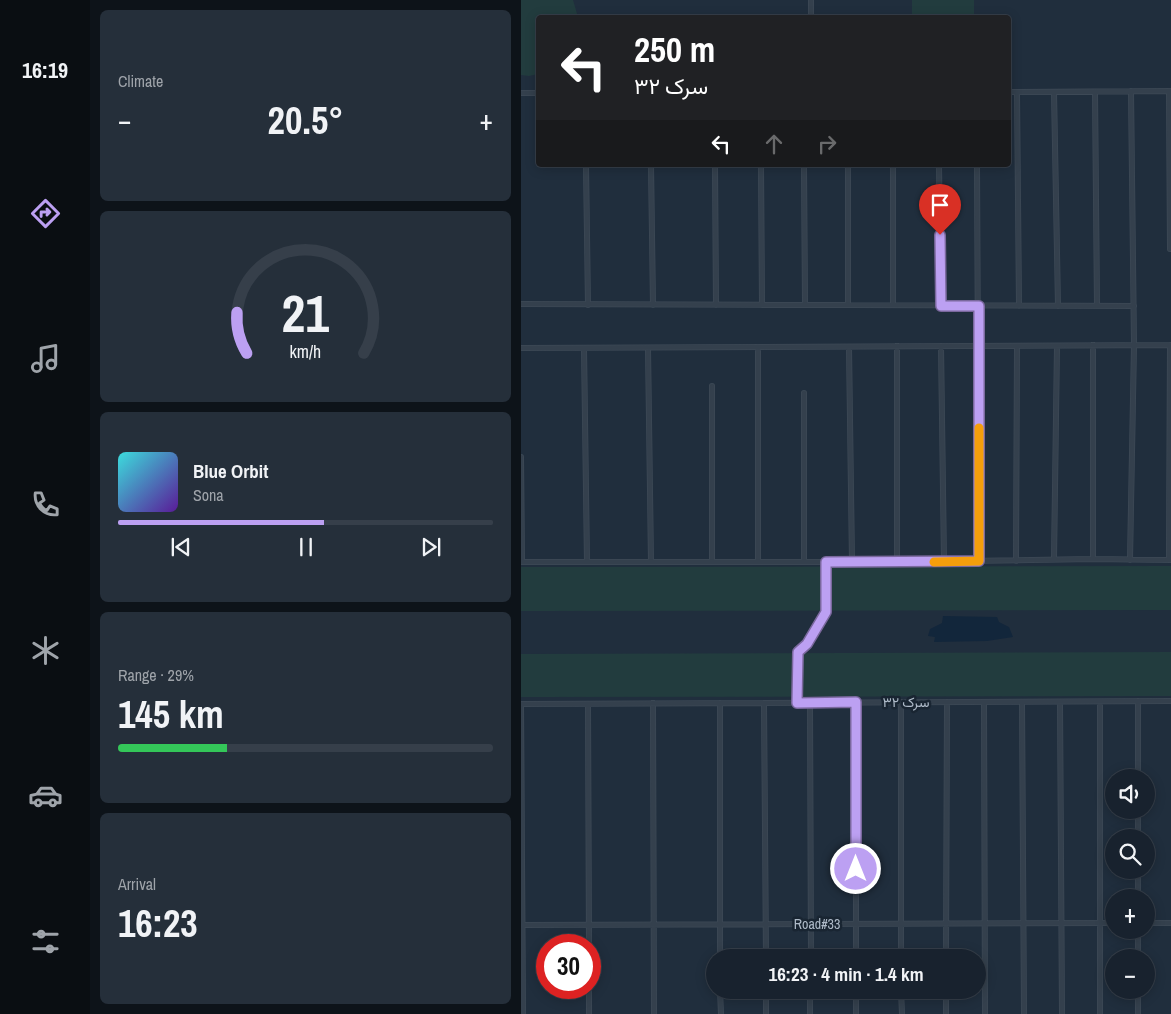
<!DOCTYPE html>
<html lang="en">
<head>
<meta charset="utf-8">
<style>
	body { margin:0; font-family:"Archivo Narrow",Vazirmatn,sans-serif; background:#252f3a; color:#f1f3f6; height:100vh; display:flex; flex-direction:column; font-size:19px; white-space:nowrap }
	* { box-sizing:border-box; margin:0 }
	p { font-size:16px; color:#9fa4aa }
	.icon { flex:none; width:28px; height:28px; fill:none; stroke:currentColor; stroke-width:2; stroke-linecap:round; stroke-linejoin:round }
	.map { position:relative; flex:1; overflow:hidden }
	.panel { display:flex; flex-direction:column; gap:10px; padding:10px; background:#0d1319; width:431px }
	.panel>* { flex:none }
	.guide { position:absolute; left:15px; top:15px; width:475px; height:152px; border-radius:5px; box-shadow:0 2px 12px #0003,0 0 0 1px #363f4a; background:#202124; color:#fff; overflow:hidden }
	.controls { position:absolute; left:584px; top:769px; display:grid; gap:10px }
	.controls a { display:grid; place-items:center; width:50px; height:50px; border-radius:50%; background:#18222e; box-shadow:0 2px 12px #0003,0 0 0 1px #363f4a; font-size:25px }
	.speed { position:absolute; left:15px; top:934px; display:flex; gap:10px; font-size:25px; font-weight:700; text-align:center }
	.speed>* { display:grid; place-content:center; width:65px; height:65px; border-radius:50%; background:#18222e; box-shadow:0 2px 12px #0003,0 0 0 1px #363f4a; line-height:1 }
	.speed .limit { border:8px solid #d22; background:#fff; color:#111 }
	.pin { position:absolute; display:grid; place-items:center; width:42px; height:42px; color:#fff; margin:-51px -21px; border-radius:50% 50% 50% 0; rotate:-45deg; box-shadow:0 0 5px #0007 }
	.pin .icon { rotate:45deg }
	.me { position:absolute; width:55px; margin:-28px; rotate:0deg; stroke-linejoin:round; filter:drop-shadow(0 0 4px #0008) }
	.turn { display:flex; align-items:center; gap:18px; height:105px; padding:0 15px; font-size:22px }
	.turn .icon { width:65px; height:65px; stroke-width:2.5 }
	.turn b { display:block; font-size:35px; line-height:42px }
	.lanes { display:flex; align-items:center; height:48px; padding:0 15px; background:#0003; justify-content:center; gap:25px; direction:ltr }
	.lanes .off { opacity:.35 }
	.big { font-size:38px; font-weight:700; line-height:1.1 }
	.panel .card { flex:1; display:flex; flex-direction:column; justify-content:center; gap:8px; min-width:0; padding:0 18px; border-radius:8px; background:#252f3a }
	.panel .dial { align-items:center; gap:0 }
	.dial svg { height:130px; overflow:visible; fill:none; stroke:#363f4a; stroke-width:7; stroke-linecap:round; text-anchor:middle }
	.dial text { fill:#f1f3f6; stroke:none }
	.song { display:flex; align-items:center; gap:15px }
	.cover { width:60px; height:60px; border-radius:8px; background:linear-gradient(135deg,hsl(180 70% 55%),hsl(270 70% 35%)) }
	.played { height:5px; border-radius:2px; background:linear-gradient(90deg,#bca0f2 55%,#363f4a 55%) }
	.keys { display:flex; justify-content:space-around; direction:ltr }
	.heat { display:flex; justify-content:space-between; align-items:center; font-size:28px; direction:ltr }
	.charge { height:8px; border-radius:4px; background:linear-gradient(90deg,#34c759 29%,#363f4a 0) }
	.trip { position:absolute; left:185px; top:949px; width:280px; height:50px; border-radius:25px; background:#18222e; box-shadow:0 2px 12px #0003,0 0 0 1px #363f4a; font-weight:700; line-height:50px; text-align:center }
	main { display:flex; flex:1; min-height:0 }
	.menu { display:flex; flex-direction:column; width:90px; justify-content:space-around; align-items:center; background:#0a0e12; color:#9fa4aa }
	.menu .icon { width:35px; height:35px }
	.menu .active { color:#bca0f2 }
	.menu b { font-size:22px; color:#f1f3f6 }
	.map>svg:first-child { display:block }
	.green { fill:#223c3e }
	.water { fill:#12263b }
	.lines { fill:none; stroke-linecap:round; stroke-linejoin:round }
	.minor-casing { stroke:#3d4956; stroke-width:6 }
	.minor { stroke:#34404d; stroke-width:4.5 }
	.route-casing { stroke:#7a689d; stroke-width:12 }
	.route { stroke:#bca0f2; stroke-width:9 }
	.slow { stroke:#f59e0b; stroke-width:9 }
	.labels { text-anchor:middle; stroke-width:5; stroke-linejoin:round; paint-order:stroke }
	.street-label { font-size:14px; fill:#afbbc9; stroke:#192532 }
</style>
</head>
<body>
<main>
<nav class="menu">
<b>16:19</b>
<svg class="icon active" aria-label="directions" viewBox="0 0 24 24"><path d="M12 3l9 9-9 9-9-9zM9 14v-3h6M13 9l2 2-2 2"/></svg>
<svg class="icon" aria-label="music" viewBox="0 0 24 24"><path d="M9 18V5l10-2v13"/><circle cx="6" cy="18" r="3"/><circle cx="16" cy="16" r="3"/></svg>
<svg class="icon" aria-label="phone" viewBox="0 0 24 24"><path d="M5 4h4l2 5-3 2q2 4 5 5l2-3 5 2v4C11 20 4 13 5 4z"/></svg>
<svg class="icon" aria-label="climate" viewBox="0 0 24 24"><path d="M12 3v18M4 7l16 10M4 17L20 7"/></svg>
<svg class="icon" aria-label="car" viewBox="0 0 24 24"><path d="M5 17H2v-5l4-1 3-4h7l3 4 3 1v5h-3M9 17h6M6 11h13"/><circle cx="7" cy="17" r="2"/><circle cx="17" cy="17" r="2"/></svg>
<svg class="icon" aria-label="filters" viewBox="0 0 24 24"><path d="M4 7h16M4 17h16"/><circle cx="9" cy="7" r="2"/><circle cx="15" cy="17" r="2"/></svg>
</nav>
<section class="panel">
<div class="card"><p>Climate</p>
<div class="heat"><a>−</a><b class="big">20.5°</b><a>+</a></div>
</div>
<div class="card dial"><svg viewBox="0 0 100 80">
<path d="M14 69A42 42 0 1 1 86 69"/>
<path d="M14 69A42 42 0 0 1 8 44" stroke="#bca0f2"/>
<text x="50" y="56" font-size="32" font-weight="700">21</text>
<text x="50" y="72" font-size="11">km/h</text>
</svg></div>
<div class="card">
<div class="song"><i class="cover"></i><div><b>Blue Orbit</b><p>Sona</p></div></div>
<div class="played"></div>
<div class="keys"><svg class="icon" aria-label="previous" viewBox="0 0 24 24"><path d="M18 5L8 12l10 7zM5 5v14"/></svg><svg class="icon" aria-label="pause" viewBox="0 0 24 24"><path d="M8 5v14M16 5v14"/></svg><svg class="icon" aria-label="next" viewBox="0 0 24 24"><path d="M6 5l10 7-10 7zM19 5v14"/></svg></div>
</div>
<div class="card"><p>Range · 29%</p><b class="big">145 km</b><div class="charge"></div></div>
<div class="card"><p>Arrival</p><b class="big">16:23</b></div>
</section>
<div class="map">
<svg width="650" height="1014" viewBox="0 0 650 1014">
	<rect width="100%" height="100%" fill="#202e3d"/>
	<path class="green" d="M0 0H52L57 17 18 18 17 74 8 76 0 75Z
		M391 0H453V17H391Z
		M650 566V610L0 611V567Z
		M650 652V696L0 697V654Z"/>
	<path class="water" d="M422 616 476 617 478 622 488 627 492 637 466 641 413 642 414 637 407 636 409 629 421 623Z"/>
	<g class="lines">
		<defs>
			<path id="minor" d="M290 0V18
				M648 91 649 249
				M488 92 650 91
				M496 92 498 306
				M533 92 537 306
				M574 92 576 306
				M0 93H18
				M65 165 67 305
				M130 165 132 305
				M194 165 195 305
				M240 165 241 305
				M283 165 284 305
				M372 165V305
				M418 165 420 305
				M456 165 458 561
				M0 304 613 306
				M327 305V165
				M376 346V562
				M420 346 423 562
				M328 347 331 562
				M0 348 650 345
				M63 348 66 562
				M127 348 130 562
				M283 393V562
				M0 457 1 562
				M533 559 536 346
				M572 559V345
				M609 560 613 345 610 91
				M648 560 649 345
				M495 561 496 346
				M0 562H376L572 559 650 560
				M191 562V386
				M237 562V347
				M617 701V778
				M380 702V958
				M463 702 464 1014
				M501 702 503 1014
				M539 702 541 1014
				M579 702V1014
				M132 703 133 1014
				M199 703V958
				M243 703 245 958
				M277 703V652L286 643 305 612V562
				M289 703 290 958
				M335 703V958
				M0 704 650 701
				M0 704 2 1014
				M67 704 68 945
				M617 810V838
				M617 870V898
				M625 923H650
				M0 925 592 923
				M425 958 426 702
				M617 958V930
				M199 990 200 1014
				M335 990V1014
				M380 990 381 1014
				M425 990V1014
				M68 1014V988
				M245 1014V990
				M289 1014V990
				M617 1014V990"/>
		</defs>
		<use href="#minor" class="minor-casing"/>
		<use href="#minor" class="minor"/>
	</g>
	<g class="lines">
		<defs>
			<path id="route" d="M335 869V702L276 703 277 652 286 644 305 612V562L458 561V306H420L419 235"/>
		</defs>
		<use href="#route" class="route-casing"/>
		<use href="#route" class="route"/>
		<path class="slow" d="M413 562 458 561V428"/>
	</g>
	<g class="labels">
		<g class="street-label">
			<text x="385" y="707">سرک ۳۲</text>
			<text x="296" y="929">Road#33</text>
		</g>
	</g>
</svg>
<div class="controls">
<a><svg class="icon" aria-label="sound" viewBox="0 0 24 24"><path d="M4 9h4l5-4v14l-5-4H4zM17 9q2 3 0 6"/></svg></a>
<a><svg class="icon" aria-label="search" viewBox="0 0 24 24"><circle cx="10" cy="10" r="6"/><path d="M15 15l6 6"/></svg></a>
<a>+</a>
<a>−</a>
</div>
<div class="speed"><div class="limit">30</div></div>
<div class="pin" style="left:419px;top:235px;background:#d93025"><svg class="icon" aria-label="arrive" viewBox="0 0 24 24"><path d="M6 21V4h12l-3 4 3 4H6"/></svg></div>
<svg class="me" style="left:335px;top:869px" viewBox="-20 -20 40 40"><circle r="17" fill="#bca0f2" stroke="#fff" stroke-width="3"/><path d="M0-11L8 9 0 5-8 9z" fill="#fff"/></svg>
<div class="trip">16:23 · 4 min · 1.4 km</div>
<div class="guide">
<div class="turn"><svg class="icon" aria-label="left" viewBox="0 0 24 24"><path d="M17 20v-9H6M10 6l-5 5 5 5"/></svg><div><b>250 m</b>سرک ۳۲</div></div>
<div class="lanes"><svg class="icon" aria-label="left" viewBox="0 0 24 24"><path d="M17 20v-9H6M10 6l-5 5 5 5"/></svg><svg class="icon off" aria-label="ahead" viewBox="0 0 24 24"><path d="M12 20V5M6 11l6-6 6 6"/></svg><svg class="icon off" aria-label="right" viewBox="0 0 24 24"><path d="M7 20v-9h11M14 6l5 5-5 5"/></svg></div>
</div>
</div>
</main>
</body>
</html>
